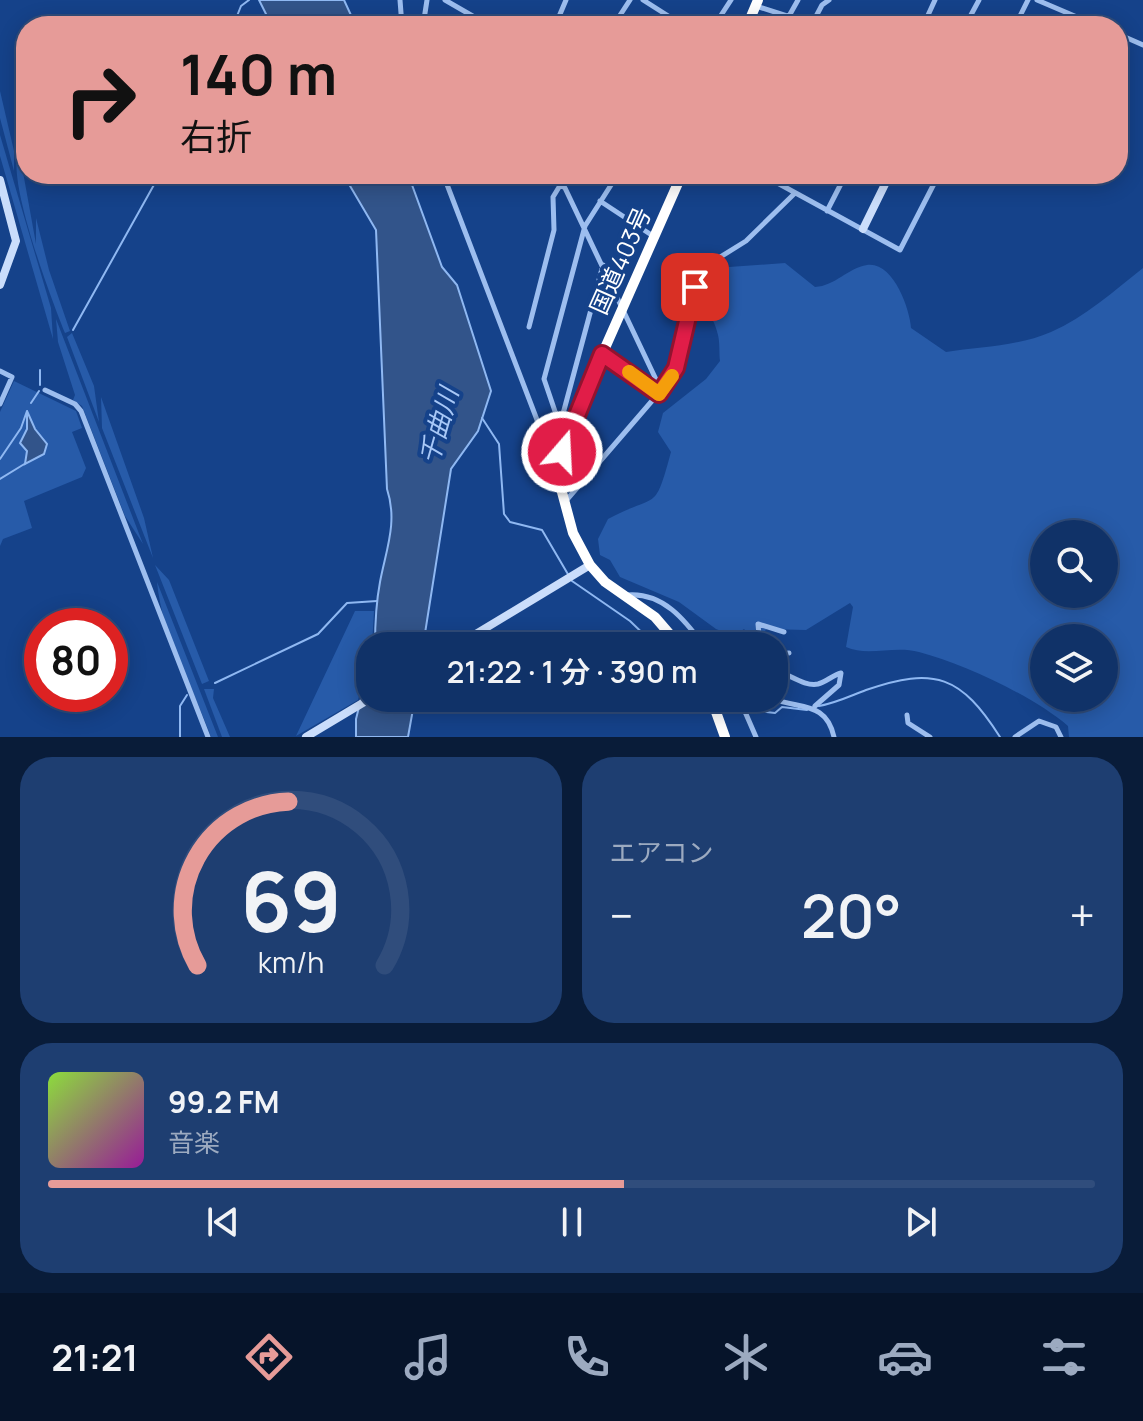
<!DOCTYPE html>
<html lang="ja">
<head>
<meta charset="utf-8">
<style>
	body { margin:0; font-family:Manrope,"Noto Sans JP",sans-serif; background:#1e3e71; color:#f1f3f6; height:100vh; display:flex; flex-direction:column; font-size:30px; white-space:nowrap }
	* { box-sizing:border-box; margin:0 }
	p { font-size:26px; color:#9caac0 }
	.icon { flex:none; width:44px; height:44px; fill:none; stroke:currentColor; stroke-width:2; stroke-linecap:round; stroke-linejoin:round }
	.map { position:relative; height:737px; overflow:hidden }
	.panel { display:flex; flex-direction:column; gap:20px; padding:20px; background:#091c39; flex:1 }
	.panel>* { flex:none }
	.top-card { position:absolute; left:16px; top:16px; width:1112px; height:168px; border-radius:32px; box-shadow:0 4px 20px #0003,0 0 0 2px #304d7c; background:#e69b98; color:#111; overflow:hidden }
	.buttons { position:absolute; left:1030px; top:520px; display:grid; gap:16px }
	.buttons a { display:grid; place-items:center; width:88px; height:88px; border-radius:50%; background:#103268; box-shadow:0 4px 20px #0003,0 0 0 2px #304d7c; font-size:40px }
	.speed { position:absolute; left:24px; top:608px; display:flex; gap:16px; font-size:40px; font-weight:700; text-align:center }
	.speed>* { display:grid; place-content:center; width:104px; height:104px; border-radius:50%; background:#103268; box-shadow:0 4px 20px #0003,0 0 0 2px #304d7c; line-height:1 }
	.speed .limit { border:12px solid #d22; background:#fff; color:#111 }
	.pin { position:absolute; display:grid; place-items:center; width:68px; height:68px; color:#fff; margin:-34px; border-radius:16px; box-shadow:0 4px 12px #0006 }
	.me { position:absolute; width:88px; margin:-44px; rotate:19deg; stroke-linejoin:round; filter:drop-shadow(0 0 6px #0008) }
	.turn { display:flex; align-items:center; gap:28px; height:168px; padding:0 32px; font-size:36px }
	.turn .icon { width:104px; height:104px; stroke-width:2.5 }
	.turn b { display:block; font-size:56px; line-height:68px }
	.big { font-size:60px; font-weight:600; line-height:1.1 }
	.panel .tile { flex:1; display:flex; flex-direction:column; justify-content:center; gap:12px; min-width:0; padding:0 28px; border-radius:32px; background:#1e3e71 }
	.panel .dial { align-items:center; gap:0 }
	.dial svg { height:208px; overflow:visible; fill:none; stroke:#304d7c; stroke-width:7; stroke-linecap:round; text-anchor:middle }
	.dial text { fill:#f1f3f6; stroke:none }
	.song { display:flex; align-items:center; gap:24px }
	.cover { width:96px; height:96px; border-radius:12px; background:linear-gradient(135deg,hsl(90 70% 55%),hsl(300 70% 35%)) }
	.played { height:8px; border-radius:4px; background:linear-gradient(90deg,#e69b98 55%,#304d7c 55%) }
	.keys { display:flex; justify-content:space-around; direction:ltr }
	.heat { display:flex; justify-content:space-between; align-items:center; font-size:44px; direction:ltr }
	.panel .tiles { flex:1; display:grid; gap:20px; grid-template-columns:1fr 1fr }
	.tile:last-child { grid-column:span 2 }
	.trip { position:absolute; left:356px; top:632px; width:432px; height:80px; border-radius:32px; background:#103268; box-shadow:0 4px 20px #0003,0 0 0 2px #304d7c; font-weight:600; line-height:80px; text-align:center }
	.tab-bar { display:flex; height:128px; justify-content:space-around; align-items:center; background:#06142a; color:#9caac0 }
	.tab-bar .icon { width:56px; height:56px }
	.tab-bar .active { color:#e69b98 }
	.tab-bar b { font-size:36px; color:#f1f3f6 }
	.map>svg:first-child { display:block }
	.green { fill:#275ba9; fill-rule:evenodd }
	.water { fill:#32548a; stroke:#8fb8f2; stroke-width:2 }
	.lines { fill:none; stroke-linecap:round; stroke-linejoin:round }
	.stream { stroke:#8fb8f2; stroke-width:2 }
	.street { stroke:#9dbeef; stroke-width:5 }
	.secondary { stroke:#caddfb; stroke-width:8 }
	.highway { stroke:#fff; stroke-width:10 }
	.route-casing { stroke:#92132f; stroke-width:20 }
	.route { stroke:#e11d48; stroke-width:14 }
	.slow { stroke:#f59e0b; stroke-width:14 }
	.labels { text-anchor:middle; stroke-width:8; stroke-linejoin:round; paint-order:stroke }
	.street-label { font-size:24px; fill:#fff; stroke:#15428a }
	.water-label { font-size:26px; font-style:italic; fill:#a8c8f7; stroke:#15428a }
</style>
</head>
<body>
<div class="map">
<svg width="1143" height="737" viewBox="0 0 1143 737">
	<rect width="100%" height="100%" fill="#15428a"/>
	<path class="green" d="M0 91 14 151V171L0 118Z
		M0 135 51 308 53 339 0 156Z
		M19 150 36 244V218L49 270 70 331 65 333C52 301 5 177 19 150Z
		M785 263 815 287C835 286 848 268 867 265 893 261 910 309 911 328L946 352C980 347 1019 346 1051 332 1085 317 1114 291 1143 268V737H1069L1068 726C1033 696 964 664 919 652 894 645 868 657 846 647L853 607 850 603 806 630 767 629 754 640 744 629 734 636 716 629 679 602 620 577 610 560 600 555 598 539 608 519C659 492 654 514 671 452L658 432 663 413 706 379 720 361C719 353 720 343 718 335 710 298 683 312 715 268ZM1044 534H1104V594H1044ZM1044 638H1104V698H1044Z
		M56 319 143 544 125 516 82 406 73 400 75 395 58 342Z
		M72 333 94 386 99 422 67 337Z
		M14 381 76 411 82 428 72 432 86 468 82 477 24 501 32 528 3 539 0 546V412Z
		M101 397 144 518 153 558 102 428Z
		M155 565 169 580 209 681 202 684Z
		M157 582 218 737H211C193 686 162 636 157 582Z
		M355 611H374L372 646 358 700 296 736Z
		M204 689H214L213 698 230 737H222Z"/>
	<path class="water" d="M259 0H344L356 26H272Z
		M343 174H408L442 267 457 285 491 391 478 431 451 469 423 646H375C375 625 376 603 380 582 386 550 398 522 387 489L376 230Z
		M27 411 35 429 47 444 44 454 25 464 27 451 20 443 27 429Z
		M370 663V698H415L408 737H356V719Z"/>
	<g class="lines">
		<path class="stream" d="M233 26 241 6 249 0
			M73 330 160 174
			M40 385V370
			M31 403 39 391
			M482 418 499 444 504 514 510 522 542 530 569 576
			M0 459 21 428 27 411
			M0 479 26 463
			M572 581 630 621 656 646
			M215 683 318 634 347 603 377 601
			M690 698 696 711 705 712
			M819 706C836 703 850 696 866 690 935 666 961 676 1000 737
			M758 711 775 713 782 707 807 710
			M180 737V706L187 695"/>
		<path class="street" d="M400 0 402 26
			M445 0 490 26
			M643 0 684 26
			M1037 0 1098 26
			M756 6 812 24 822 5 829 0
			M789 16 798 0
			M423 26 427 0
			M555 26 566 0
			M613 26 630 0
			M714 26 731 0
			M923 26 935 0
			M965 26 979 0
			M1015 26 1028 0
			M1118 34 1143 45
			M443 174 552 459 560 466
			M548 174 565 188 661 390
			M761 174 900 250 939 174
			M600 201 653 236
			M827 211 846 174
			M529 327 554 230 553 197 567 174
			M0 371 12 377 0 404
			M45 390 75 404 81 411 208 737
			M560 425 603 265
			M562 452 558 446 560 426 544 379 585 226 618 174
			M564 503 670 380 683 347 689 302 709 264 746 241 794 194
			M627 595C663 592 685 620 704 646
			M760 646 758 624 784 632
			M774 655 789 653
			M774 670C788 673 804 687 818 684 826 682 833 675 841 673L839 685 815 706
			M739 698 756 737
			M772 698C798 710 826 700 834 737
			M907 715 908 723 930 737
			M1015 737 1039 721 1056 727 1061 737"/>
		<path class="secondary" d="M0 180 16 241 0 285
			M863 229 890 174
			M602 354 659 394
			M456 646 590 565
			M306 737 371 698"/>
		<path class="highway" d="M747 26 758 0
			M680 646 655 617 605 582 590 565 573 533 559 481 570 427 682 174
			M711 698 725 737"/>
	</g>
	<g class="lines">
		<defs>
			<path id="route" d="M562 452 602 354 659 394 661 391 676 368 695 287"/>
		</defs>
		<use href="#route" class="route-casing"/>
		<use href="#route" class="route"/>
		<path class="slow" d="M629 372 659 394 672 376"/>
	</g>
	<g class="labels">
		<g class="street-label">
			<text transform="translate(621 261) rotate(-66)" y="8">国道403号</text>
		</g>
		<g class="water-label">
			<text transform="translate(439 426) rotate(-74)" y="9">千曲川</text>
		</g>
	</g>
</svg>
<div class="buttons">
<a><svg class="icon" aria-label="search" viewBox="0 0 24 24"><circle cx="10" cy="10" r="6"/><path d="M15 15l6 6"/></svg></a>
<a><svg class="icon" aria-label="layers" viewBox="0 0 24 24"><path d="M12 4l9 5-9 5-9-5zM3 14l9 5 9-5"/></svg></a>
</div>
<div class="speed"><div class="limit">80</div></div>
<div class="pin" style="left:695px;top:287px;background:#d93025"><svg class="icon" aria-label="arrive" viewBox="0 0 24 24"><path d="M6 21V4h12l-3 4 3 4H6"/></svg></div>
<svg class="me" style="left:562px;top:452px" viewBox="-20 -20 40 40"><circle r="17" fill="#e11d48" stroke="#fff" stroke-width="3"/><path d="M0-11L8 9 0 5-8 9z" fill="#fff"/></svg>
<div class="trip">21:22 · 1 分 · 390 m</div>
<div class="top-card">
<div class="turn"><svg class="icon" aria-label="right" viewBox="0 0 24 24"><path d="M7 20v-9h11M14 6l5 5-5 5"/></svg><div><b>140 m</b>右折</div></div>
</div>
</div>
<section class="panel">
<div class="tiles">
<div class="tile dial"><svg viewBox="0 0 100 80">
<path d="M14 69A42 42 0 1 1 86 69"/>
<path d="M14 69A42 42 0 0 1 49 6" stroke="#e69b98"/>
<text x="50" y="56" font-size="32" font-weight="700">69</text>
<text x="50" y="72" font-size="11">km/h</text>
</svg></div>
<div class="tile"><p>エアコン</p>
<div class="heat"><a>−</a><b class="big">20°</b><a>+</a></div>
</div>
<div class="tile">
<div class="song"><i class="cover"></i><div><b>99.2 FM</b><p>音楽</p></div></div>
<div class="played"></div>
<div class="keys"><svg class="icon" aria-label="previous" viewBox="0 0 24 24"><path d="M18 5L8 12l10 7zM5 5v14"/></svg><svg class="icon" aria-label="pause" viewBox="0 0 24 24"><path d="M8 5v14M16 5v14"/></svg><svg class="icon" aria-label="next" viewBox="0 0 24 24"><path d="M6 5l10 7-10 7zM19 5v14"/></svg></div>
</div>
</div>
</section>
<nav class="tab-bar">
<b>21:21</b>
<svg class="icon active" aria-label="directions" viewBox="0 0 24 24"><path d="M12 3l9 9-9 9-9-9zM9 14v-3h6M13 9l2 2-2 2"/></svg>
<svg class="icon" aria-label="music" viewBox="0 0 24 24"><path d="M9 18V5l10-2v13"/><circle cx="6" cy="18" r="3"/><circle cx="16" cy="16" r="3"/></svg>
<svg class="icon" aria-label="phone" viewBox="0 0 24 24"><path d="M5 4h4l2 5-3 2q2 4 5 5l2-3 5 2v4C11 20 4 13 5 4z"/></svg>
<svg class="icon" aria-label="climate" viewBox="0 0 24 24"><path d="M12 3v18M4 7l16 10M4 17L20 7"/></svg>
<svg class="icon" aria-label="car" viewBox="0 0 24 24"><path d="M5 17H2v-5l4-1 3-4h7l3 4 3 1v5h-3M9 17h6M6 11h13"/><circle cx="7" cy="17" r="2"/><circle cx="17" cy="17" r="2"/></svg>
<svg class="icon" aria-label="filters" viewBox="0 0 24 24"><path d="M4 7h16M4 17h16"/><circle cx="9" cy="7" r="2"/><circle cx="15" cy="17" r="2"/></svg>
</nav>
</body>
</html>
